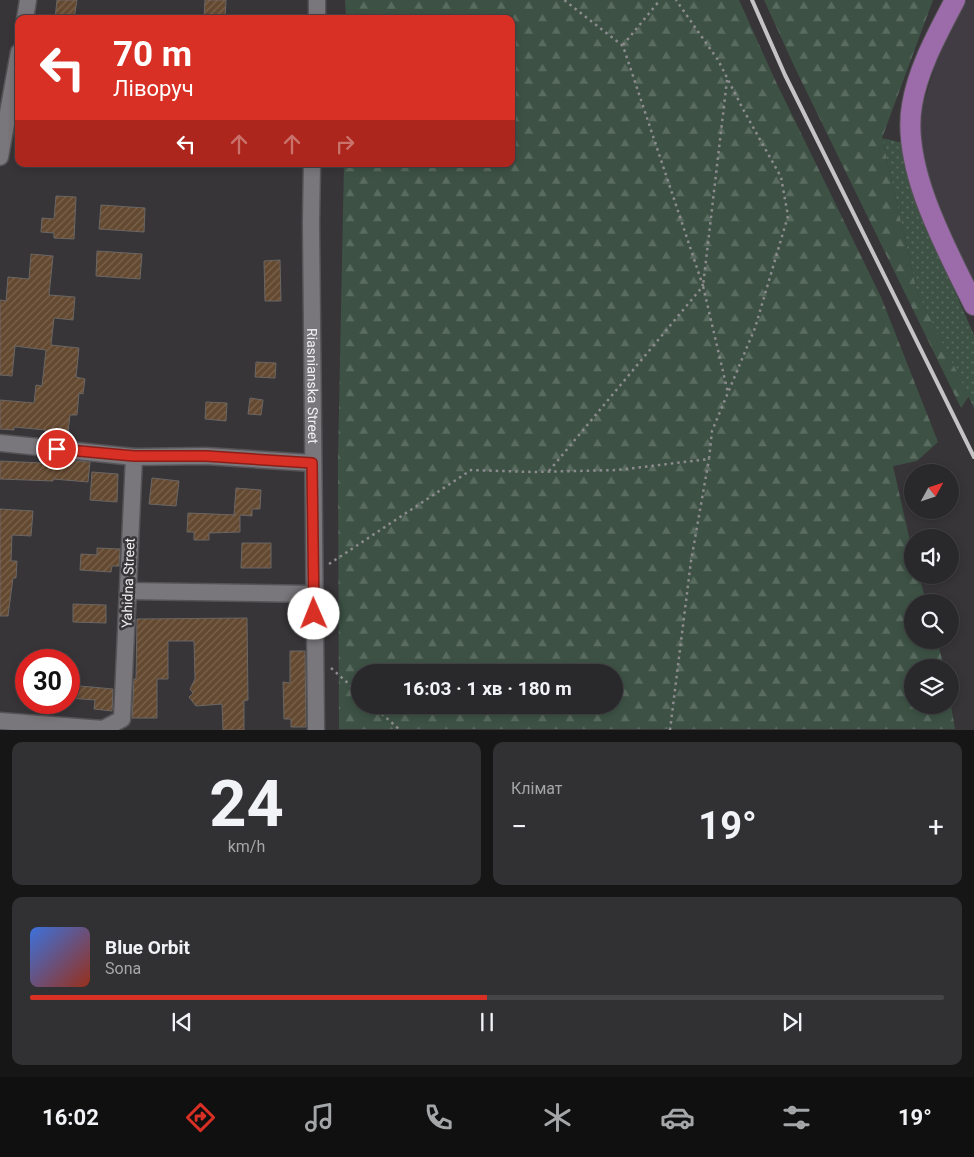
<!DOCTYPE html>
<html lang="uk">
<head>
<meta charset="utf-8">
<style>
	body { margin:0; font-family:Roboto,sans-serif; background:#313032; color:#f1f3f6; height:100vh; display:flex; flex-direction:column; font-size:19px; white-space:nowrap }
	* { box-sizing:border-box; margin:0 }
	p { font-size:16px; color:#a5a6a8 }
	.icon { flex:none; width:28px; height:28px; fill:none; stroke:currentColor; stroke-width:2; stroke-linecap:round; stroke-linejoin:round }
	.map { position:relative; height:730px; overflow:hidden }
	.panel { display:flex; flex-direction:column; gap:12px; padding:12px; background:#171617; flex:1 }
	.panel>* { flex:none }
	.banner { position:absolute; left:15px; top:15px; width:500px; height:152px; border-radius:10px; box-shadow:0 2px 8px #0003,0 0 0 1px #454447; background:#d93025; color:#fff; overflow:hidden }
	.needle { width:32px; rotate:50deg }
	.buttons { position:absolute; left:904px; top:464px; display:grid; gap:10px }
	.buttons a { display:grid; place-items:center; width:55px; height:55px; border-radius:50%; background:#29282a; box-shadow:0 2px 8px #0003,0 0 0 1px #454447; font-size:25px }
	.speed { position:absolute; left:15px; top:649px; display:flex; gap:10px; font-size:25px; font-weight:700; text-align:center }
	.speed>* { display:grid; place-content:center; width:65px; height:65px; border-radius:50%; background:#29282a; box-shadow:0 2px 8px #0003,0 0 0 1px #454447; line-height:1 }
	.speed .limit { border:8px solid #d22; background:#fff; color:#111 }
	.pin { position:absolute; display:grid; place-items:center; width:42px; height:42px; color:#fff; margin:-21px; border:2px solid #fff; border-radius:50%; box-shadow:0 1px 5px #0007 }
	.me { position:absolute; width:55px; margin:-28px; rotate:359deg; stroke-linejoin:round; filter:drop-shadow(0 0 4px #0008) }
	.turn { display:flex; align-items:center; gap:18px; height:105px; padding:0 15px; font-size:22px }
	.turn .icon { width:65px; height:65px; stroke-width:2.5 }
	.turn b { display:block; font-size:35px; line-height:42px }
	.lanes { display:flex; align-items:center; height:48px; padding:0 15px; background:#0003; justify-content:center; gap:25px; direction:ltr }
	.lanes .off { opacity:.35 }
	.big { font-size:38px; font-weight:700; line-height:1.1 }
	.panel .tile { flex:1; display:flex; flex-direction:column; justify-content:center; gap:8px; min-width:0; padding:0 18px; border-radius:10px; background:#313032 }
	.panel .dial { align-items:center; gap:0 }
	.dial b { font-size:65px; line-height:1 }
	.song { display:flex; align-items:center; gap:15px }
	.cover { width:60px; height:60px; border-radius:8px; background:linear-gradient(135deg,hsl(220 70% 55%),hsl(10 70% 35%)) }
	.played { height:5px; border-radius:2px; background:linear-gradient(90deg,#d93025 50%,#454447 50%) }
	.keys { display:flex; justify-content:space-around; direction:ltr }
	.heat { display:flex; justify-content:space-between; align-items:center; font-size:28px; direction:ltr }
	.panel .tiles { flex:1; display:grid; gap:12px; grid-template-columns:1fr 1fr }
	.tile:last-child { grid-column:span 2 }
	.trip { position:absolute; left:351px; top:664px; width:272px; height:50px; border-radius:25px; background:#29282a; box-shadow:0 2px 8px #0003,0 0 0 1px #454447; font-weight:700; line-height:50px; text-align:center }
	.tab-bar { display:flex; height:80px; justify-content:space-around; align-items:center; background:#101011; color:#a5a6a8 }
	.tab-bar .icon { width:35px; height:35px }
	.tab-bar .selected { color:#d93025 }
	.tab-bar b { font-size:22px; color:#f1f3f6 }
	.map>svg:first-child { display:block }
	.built { fill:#413c44 }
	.grass { fill:url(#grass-dots) }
	.forest { fill:url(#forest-firs); fill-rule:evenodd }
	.building { fill:url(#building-hatch); stroke:#6a6664 }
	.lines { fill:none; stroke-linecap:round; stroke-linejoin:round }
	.minor-casing { stroke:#555356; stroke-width:19 }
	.major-casing { stroke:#555356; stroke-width:22 }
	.path { stroke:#8d8b8e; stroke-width:2.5; stroke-dasharray:2.5 4; stroke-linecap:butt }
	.minor { stroke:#79777b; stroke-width:16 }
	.major { stroke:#9c6baa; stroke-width:20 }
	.rail { stroke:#c5c3c6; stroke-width:4 }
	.route-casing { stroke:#8d1f18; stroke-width:12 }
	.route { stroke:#d93025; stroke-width:9 }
	.labels { text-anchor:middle; stroke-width:5; stroke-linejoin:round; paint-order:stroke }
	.street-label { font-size:14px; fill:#f2f0f2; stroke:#373538 }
</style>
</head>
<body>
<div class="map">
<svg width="974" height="730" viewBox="0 0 974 730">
	<defs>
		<pattern id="grass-dots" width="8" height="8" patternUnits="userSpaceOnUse" patternTransform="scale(1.25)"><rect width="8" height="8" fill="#3d5245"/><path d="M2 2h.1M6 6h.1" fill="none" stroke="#5a6b60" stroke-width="1.8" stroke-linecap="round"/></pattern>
		<pattern id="forest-firs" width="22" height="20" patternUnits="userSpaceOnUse" patternTransform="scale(1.25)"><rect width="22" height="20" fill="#3d5245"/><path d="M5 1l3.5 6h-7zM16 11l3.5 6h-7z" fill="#5a6b60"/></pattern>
		<pattern id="building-hatch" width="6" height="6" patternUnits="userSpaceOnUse" patternTransform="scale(1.25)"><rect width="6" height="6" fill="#644931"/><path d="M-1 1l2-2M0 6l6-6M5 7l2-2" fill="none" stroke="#7b644f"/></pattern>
	</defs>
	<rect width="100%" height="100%" fill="#373538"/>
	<path class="built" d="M967 0H974V286L946 230 919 154 922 108 939 54Z"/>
	<path class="grass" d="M882 138 903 143 932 239 974 335V408L917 292Z"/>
	<path class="forest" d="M345 0H739L775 80 881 297 938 442 917 461 893 466 912 550V575H919L926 602H912V640H937L944 667 912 668V705H950V700L955 729H339L338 460 344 164H511V19H346ZM360 672H615V705H360Z
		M764 0H933L882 138 917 292 969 396 961 408 796 70Z"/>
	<path class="building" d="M57 0H77L74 19H55Z
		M205 0H226L225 19H204Z
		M56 196 76 197 74 239 54 238V233L41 232 42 218 54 219Z
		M101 205 145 208 144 232 99 229Z
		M97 251 142 254 140 279 96 276Z
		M31 254 53 256 49 295 75 297 73 320 54 318 51 345 79 348 76 377 85 379 83 394 79 393 77 415H70L67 440 46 438V430L14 427V430L0 429V400L34 403 36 385 42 386 46 350 15 346 12 376 0 375V300L6 301 8 277 29 279Z
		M280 260 281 301H265L264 261Z
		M256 362 276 363 275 378 255 377Z
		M250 398 263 400 261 415 248 414Z
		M206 402 227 403 226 421 205 419Z
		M64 460 90 462 88 482 53 479V481L0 479V461L42 463H63Z
		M92 472 118 474 117 502 90 500Z
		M152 478 179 481 176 506 149 504Z
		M236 488 261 490 260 509H252V516L240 515V532L209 533V540H194V532H187L188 513 236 515H234Z
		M0 509 33 511 31 536 12 535 11 561H17L16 578H13L8 616H0Z
		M242 543H271V568H241Z
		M97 548 120 549 119 566H112L111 572 80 570 81 554 97 555Z
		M73 604 106 605V623L73 622Z
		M247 618 248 700 244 701V730H223L222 704 196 706 189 697 193 693 190 689 195 679 194 641H168V679H157V718H132L134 679H136L137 619Z
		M290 651H305L306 727H291V719H284L283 682 290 683Z
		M69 685 113 689 112 711 94 709 95 700 69 698Z"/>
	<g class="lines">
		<defs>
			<g id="minor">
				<path d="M25 19 28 0"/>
				<path d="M317 19V0"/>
				<path d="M0 157 19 52"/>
				<path id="s1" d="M312 164 311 223 316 730"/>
				<path d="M0 443 134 457 122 719 103 729 0 721"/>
				<path d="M134 457 206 456 312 463"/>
				<path d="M128 591 313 594"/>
			</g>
			<path id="major" d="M955 0C938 33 918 68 912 105 901 168 947 250 974 305"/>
		</defs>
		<use href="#minor" class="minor-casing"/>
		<use href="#major" class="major-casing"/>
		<path class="path" d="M623 45 660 0
			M727 80 703 286 728 393
			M549 471 703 286 623 46 564 0
			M329 564 471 470 533 472 618 470 709 459 712 431 755 328 788 216 781 177 744 111 718 60 676 0
			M331 668 360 694
			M372 705 400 730
			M670 730 691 561 709 459"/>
		<use href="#minor" class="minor"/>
		<use href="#major" class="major"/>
		<path class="rail" d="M752 0 785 75 974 457"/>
	</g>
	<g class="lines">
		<defs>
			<path id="route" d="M57 449 134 456H206L312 463 314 614"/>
		</defs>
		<use href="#route" class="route-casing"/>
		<use href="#route" class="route"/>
	</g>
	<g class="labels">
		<g class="street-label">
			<text dy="5" stroke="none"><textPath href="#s1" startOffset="222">Riasnianska Street</textPath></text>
			<text transform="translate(128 583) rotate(-88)" y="5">Yahidna Street</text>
		</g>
	</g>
</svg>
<div class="buttons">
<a><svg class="needle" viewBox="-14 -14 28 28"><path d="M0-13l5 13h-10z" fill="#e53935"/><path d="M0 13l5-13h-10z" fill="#a5a6a8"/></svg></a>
<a><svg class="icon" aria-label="sound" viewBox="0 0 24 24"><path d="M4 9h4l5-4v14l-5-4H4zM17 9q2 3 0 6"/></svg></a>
<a><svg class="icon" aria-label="search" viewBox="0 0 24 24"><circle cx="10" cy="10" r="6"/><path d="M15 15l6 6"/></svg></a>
<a><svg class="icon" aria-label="layers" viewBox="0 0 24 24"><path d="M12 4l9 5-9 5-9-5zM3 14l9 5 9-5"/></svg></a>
</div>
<div class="speed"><div class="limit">30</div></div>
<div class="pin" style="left:57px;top:449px;background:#d93025"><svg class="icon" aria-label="arrive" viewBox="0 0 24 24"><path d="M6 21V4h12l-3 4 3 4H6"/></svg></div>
<svg class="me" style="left:314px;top:614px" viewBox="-20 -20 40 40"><circle r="19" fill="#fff"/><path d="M0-13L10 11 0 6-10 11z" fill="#d93025"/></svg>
<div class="trip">16:03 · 1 хв · 180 m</div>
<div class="banner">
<div class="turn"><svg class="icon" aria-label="left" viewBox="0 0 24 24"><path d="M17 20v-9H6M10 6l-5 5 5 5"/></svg><div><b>70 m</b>Ліворуч</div></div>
<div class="lanes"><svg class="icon" aria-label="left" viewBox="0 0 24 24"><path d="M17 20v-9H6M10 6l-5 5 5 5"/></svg><svg class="icon off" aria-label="ahead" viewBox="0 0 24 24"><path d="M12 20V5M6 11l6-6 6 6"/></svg><svg class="icon off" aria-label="ahead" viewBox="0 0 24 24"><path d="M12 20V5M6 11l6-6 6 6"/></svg><svg class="icon off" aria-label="right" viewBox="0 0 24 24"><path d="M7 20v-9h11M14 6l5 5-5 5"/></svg></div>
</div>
</div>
<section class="panel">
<div class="tiles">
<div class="tile dial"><b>24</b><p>km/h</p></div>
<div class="tile"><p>Клімат</p>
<div class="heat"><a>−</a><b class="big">19°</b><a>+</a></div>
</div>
<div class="tile">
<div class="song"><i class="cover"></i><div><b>Blue Orbit</b><p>Sona</p></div></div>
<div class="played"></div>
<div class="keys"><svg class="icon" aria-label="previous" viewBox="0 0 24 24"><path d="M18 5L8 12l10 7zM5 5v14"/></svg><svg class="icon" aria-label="pause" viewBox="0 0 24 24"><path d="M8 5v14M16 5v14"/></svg><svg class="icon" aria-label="next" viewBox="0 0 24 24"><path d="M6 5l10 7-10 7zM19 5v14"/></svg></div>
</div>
</div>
</section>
<nav class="tab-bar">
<b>16:02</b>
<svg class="icon selected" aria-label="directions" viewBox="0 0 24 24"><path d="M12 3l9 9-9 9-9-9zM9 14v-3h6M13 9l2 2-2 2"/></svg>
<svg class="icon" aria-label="music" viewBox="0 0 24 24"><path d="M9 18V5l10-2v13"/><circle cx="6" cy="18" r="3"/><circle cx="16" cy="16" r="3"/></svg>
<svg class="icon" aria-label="phone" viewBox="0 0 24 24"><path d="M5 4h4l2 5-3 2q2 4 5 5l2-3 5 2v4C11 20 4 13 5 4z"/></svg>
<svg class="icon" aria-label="climate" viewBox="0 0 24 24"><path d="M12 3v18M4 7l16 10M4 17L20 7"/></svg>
<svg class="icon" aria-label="car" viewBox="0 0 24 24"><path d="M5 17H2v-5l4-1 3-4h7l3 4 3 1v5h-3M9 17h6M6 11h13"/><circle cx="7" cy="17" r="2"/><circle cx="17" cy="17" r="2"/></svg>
<svg class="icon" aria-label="filters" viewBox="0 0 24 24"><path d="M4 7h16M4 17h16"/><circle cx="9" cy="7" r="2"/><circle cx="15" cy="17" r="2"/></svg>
<b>19°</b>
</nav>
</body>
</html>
